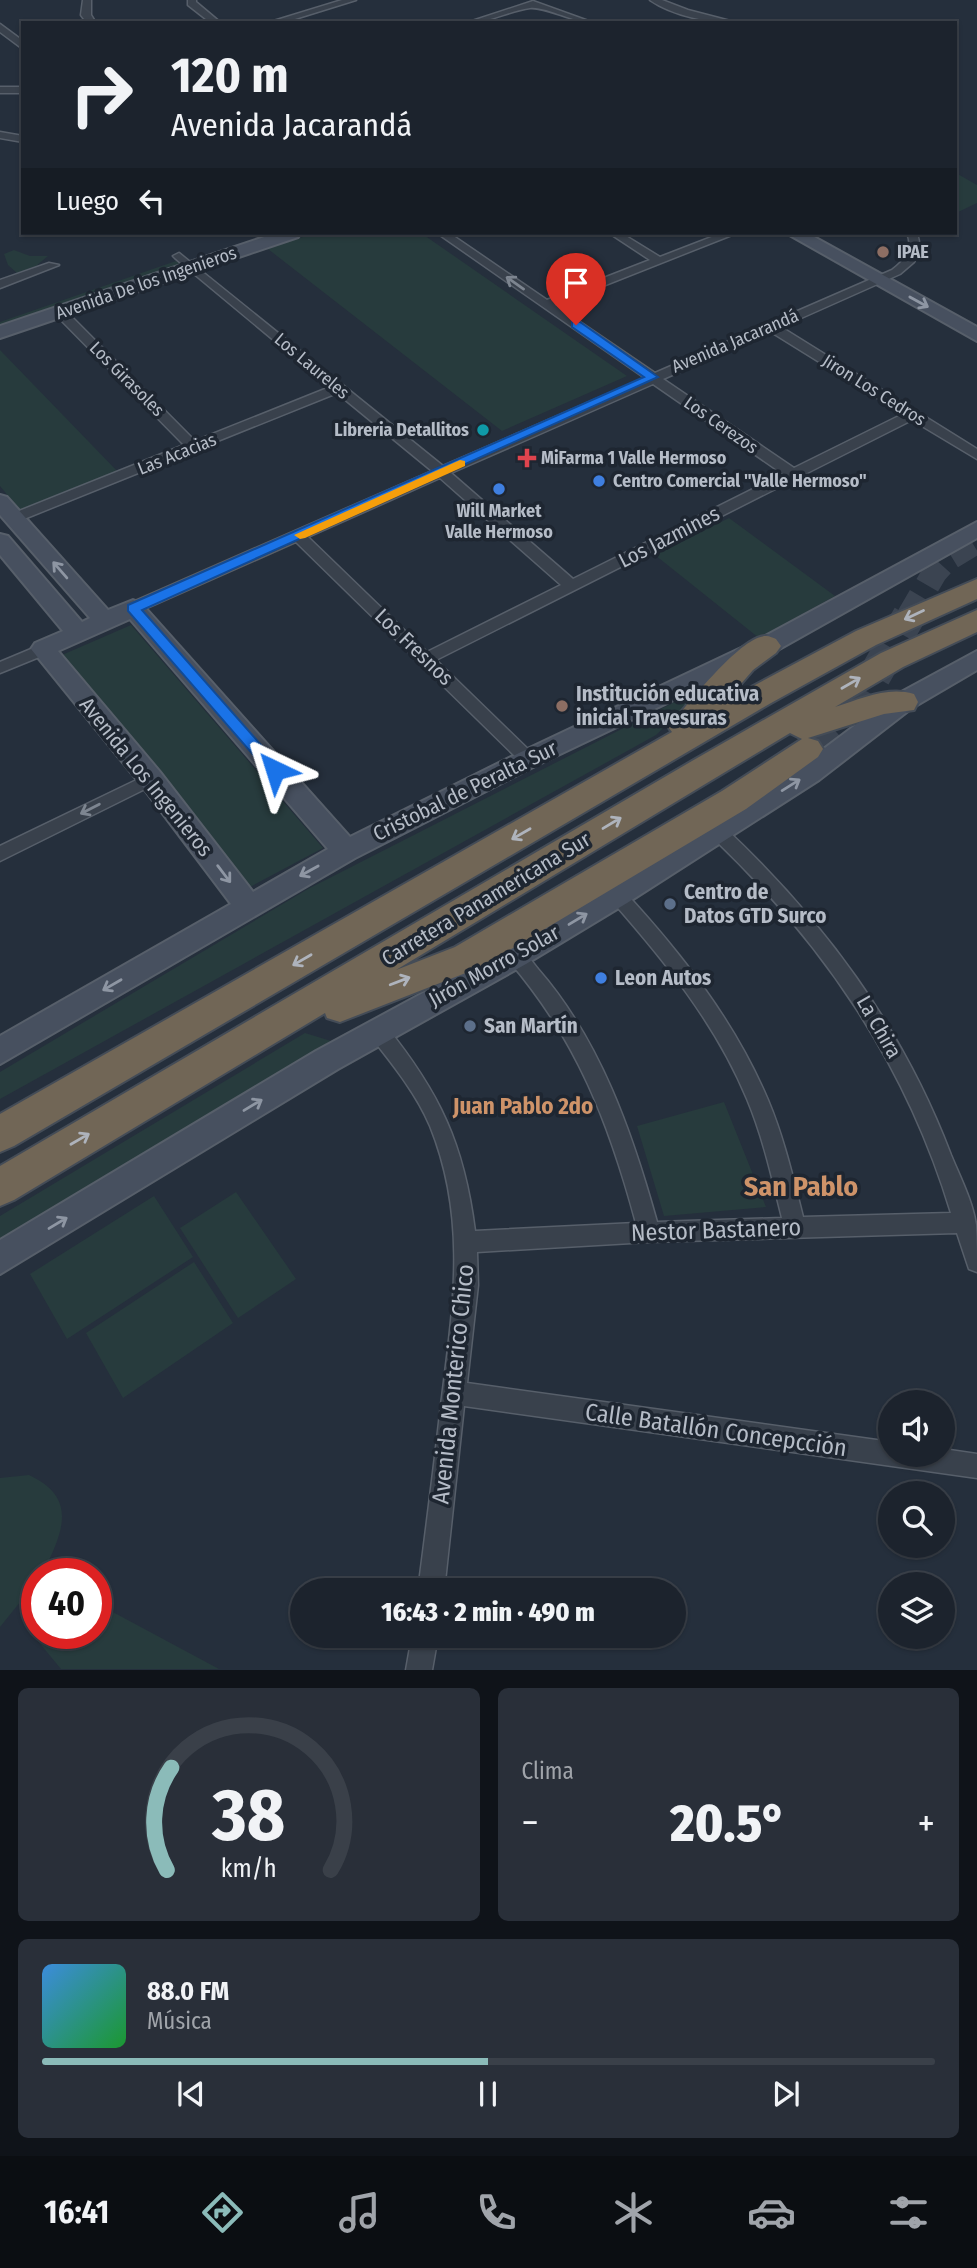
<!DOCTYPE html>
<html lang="es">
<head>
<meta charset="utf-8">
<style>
	body { margin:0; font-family:"Fira Sans Condensed",sans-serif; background:#292f39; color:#f1f3f6; height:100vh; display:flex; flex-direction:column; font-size:26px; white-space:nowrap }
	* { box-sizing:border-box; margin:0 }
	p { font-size:23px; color:#a0a4aa }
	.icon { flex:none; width:38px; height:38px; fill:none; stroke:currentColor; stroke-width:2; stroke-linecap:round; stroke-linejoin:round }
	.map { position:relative; height:1670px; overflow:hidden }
	.sheet { display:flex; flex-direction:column; gap:18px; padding:18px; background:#0f1319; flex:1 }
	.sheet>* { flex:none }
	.top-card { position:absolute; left:21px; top:21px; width:936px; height:214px; border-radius:0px; box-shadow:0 2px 5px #0004,0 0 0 2px #3a4049; background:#1c232d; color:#f1f3f6; overflow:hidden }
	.buttons { position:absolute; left:878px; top:1390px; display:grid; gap:14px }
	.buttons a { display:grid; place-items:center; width:77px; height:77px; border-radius:50%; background:#1c232d; box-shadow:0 2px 5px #0004,0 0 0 2px #3a4049; font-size:35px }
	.speed { position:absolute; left:21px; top:1558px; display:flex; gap:14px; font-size:35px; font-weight:700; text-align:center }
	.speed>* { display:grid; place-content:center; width:91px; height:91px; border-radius:50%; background:#1c232d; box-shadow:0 2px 5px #0004,0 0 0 2px #3a4049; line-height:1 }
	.speed .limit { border:10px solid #d22; background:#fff; color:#111 }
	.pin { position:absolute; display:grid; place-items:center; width:60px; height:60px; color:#fff; margin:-72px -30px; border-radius:50% 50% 50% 0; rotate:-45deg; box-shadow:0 0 7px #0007 }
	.pin .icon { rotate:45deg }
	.me { position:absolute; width:77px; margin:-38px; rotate:319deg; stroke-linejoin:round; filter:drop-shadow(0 0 5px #0008) }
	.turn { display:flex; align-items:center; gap:24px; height:147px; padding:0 35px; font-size:32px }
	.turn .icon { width:91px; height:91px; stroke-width:2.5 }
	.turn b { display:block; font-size:49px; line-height:60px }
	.then { display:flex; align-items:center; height:66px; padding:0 35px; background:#0003; gap:14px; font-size:26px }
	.big { font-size:52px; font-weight:800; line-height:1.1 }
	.sheet .tile { flex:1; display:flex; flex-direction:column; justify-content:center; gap:10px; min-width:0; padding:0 24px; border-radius:10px; background:#292f39 }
	.sheet .dial { align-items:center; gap:0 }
	.dial svg { height:182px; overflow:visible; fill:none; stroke:#3a4049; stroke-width:7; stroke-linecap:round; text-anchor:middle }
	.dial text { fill:#f1f3f6; stroke:none }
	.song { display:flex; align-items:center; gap:21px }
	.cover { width:84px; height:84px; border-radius:10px; background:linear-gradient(135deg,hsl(210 70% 55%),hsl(130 70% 35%)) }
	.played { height:7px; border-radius:4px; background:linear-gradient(90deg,#8bbbb9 50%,#3a4049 50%) }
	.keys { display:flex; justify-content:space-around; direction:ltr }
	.heat { display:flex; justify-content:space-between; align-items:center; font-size:38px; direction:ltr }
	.sheet .tiles { flex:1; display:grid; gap:18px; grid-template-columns:1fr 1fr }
	.tile:last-child { grid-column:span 2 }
	.trip { position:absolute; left:290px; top:1578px; width:396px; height:70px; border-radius:35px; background:#1c232d; box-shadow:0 2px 5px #0004,0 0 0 2px #3a4049; font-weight:800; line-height:70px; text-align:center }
	.menu { display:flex; height:112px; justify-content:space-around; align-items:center; background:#0b0e12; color:#a0a4aa }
	.menu .icon { width:49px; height:49px }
	.menu .active { color:#8bbbb9 }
	.menu b { font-size:32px; color:#f1f3f6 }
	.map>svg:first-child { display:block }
	.green { fill:#273b3d }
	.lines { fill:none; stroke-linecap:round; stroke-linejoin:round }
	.highway-tunnel-far1 { stroke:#3b4451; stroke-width:25; stroke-dasharray:25 13; stroke-linecap:butt }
	.highway-tunnel { stroke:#3b4451; stroke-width:33; stroke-dasharray:33 17; stroke-linecap:butt }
	.street-casing { stroke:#575f6a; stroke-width:3 }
	.secondary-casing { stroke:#575f6a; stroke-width:4 }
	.highway-casing { stroke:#444c57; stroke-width:4 }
	.street { fill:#39414c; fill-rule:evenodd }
	.secondary { fill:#47505f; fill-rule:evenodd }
	.highway { fill:#716656; fill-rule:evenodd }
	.oneway { stroke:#7d8590 }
	.oneway2 { stroke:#8e96a3 }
	.oneway3 { stroke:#aeb3bc }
	.route { fill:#1a73e8; stroke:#114b97; stroke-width:2 }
	.slow { fill:#f59e0b }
	.education-dot { fill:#8d6e63; stroke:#1e2631; stroke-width:2.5 }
	.culture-dot { fill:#0f9aa8; stroke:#1e2631; stroke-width:2.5 }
	.health-dot { fill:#e0444e; stroke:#1e2631; stroke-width:2.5 }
	.shop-dot { fill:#3f7fe0; stroke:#1e2631; stroke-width:2.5 }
	.service-dot { fill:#5c6f8a; stroke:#1e2631; stroke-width:2.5 }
	.labels { text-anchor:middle; stroke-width:7; stroke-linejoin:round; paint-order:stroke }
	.far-poi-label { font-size:18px; font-weight:bold; fill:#b5bcc7; stroke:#1e2631; text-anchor:start }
	.far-street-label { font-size:18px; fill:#b5bcc7; stroke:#1e2631 }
	.street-label { font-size:21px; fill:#b5bcc7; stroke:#1e2631 }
	.poi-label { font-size:21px; font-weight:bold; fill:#b5bcc7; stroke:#1e2631; text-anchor:start }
	.neighbourhood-label { font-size:23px; font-weight:bold; fill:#ce9369; stroke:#1e2631 }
	.near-street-label { font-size:24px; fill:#b5bcc7; stroke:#1e2631 }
	.near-neighbourhood-label { font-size:28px; font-weight:bold; fill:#ce9369; stroke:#1e2631 }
</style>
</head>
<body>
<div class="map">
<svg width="977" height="1670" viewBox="0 0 977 1670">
	<rect width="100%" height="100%" fill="#252f3c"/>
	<path class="green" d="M956 173 977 185V203L956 213Z
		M314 233H421L627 376 502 431 268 249Z
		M14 250 30 256H48L36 266 17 273 8 265 4 254Z
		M176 261 182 266 0 329V322Z
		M0 350 119 473 20 510 0 486Z
		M729 518 835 596 759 638 655 555Z
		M131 625 323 848 248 888 62 655Z
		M708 685 656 735 0 1099V1072L308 889Z
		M305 1033 331 1041 0 1244V1216Z
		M724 1102 766 1207 664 1216 637 1126Z
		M236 1192 296 1279 238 1318 180 1228Z
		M154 1196 193 1257 67 1339 30 1274Z
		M194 1262 233 1323 123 1398 86 1333Z
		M29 1475C78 1498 63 1531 44 1571L37 1573V1581L0 1627V1478Z
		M96 1603 219 1669H61L32 1634 37 1628V1633H96Z"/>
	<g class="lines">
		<path class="highway-tunnel-far1" d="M908 618 935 572 946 560 977 541"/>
		<path class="highway-tunnel" d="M807 749 861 699 909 616"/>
		<defs>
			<path id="street" d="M83 0H91V15L96 23H87L81 15Z
				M188 0H196V2L221 23H211L188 5Z
				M342 0H356L282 23H267Z
				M650 0H662L688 10 738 23C710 23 673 16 650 0Z
				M533 1 594 23C574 23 545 6 530 8 508 11 489 23 466 23Z
				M0 24 23 41V49L0 32Z
				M0 87H23V93H0Z
				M0 132 23 136V142L0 138Z
				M437 233H449L547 300 650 260 609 233H621L660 257 722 233H737L555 305 655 373 892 270C906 259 914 250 907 233H917L921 250 914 262 900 274 781 327 977 449V459L912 420 436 660 534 755 536 759 528 765 522 763 296 542 138 612H128L125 608 128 604 432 471 337 393 19 521H9V515L184 445 56 315V309H64L195 441 330 387 175 258 173 256 179 253 443 466 645 378ZM771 332 903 414 794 468 663 379ZM653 384 783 474 573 579 451 473ZM440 478 561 585 427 652 308 537Z
				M49 263 59 265 0 288V280Z
				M43 644 49 645 51 649 49 653 0 673V662Z
				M151 773 157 775 159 779 157 783 0 861V846Z
				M718 825 724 827C824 921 902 1026 951 1155 960 1177 973 1202 976 1225 977 1240 977 1257 977 1272L969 1269 957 1233 649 1242 477 1252 478 1285 467 1383 891 1442V1454H943V1449L977 1454V1478L464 1406 444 1591H418C426 1529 434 1467 441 1405 453 1308 468 1220 430 1126 416 1093 393 1065 371 1037L368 1031 371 1025 378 1023 385 1025C440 1093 464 1144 475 1231L636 1223C609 1123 577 1040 509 961L507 956 509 951C523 946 530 959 538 969 600 1040 632 1132 657 1222L782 1218C772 1178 763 1137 747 1099 716 1024 664 960 611 900L608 895 611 890 617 888 623 890C681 953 734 1020 768 1100 784 1138 793 1178 803 1217L951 1213C906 1064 824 944 712 837L709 832 712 827Z
				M412 1636H438L432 1670H406Z"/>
			<path id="secondary" d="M276 233H301L298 237 0 338V326Z
				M786 233H807L977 327V341Z
				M0 495 7 497 108 610 133 600 141 603 350 837 519 753 758 640 977 522V538L774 652 537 765 355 858 0 1064V1036L231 904 142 786 31 649 35 643 63 631 0 555V534L8 536 82 622 90 618 0 515ZM130 619 328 849 253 892 160 772 58 651Z
				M977 651V670L912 708 819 780 627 903 526 964 338 1069 0 1274V1240L316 1051 506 948 607 887 801 766 894 696Z"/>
			<path id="highway" d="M977 579V599L876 645 771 703 14 1146 0 1152V1114L672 732 669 728 674 720C691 701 741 636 766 636 770 636 773 638 776 639L781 646 776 653 753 670 727 700 856 631Z
				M977 610V632L903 667 835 707C861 699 887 686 914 694L918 702 914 710 884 714 808 738 818 741 823 749 818 757 746 809 481 967 340 1022 327 1018 325 1013 14 1200 0 1206V1166L692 761 881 653ZM790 733 802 739 722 791 455 947 396 970Z"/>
		</defs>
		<use href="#street" class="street-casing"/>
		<use href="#secondary" class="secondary-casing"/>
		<use href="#highway" class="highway-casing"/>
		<use href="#street" class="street"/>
		<use href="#secondary" class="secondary"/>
		<use href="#highway" class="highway"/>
	</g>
	<defs><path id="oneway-shaft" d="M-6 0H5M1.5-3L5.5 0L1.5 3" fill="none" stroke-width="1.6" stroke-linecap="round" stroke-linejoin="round" transform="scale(1.75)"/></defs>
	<g class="oneway">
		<use href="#oneway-shaft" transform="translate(515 283) rotate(-145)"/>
		<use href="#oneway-shaft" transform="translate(90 809) rotate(153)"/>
	</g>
	<g class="oneway2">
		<use href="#oneway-shaft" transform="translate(919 302) rotate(29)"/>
		<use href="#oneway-shaft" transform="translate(60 570) rotate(-131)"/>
		<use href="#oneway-shaft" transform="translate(791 785) rotate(-32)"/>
		<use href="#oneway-shaft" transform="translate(309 871) rotate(151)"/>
		<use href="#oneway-shaft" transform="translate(224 874) rotate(53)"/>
		<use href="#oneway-shaft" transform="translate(578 919) rotate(-31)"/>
		<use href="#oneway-shaft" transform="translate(112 985) rotate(150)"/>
		<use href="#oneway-shaft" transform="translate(253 1105) rotate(-31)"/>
		<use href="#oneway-shaft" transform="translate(58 1223) rotate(-31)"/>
	</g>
	<g class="oneway3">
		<use href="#oneway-shaft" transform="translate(914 615) rotate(155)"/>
		<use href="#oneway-shaft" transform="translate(851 683) rotate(-30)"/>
		<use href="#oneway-shaft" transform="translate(612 823) rotate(-31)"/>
		<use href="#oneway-shaft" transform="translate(521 834) rotate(150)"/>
		<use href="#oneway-shaft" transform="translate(302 960) rotate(150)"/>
		<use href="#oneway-shaft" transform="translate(400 981) rotate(-21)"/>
		<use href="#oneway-shaft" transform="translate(80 1139) rotate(-30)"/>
	</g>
	<path class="route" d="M572 322H580L658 377 142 610 283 770 280 774H270L128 611V605L644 377 572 327Z"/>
	<path class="slow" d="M460 460 465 461V466L305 538 300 539 294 535Z"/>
	<g class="education-dot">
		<circle cx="883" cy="252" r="7"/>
		<circle cx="562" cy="706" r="7"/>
	</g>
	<circle class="culture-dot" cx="483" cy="430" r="7"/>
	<path class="health-dot" d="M523.5 447.5h7v7h7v7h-7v7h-7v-7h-7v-7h7z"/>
	<g class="shop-dot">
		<circle cx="599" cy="481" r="7"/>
		<circle cx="499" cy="489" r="7"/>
		<circle cx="601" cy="978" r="7"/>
	</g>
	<g class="service-dot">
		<circle cx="670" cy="904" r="7"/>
		<circle cx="470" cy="1026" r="7"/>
	</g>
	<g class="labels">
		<g class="far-poi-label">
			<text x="897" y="258">IPAE</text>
			<text x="469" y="436" text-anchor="end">Libreria Detallitos</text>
			<text x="541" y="464">MiFarma 1 Valle Hermoso</text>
			<text x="613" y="487">Centro Comercial "Valle Hermoso"</text>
			<text x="499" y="517" text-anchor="middle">Will Market<tspan x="499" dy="21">Valle Hermoso</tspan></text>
		</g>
		<g class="far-street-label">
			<text transform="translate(146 283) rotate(-19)" y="6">Avenida De los Ingenieros</text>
			<text transform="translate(735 341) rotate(-23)" y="6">Avenida Jacarandá</text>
			<text transform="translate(312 366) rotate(40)" y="6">Los Laureles</text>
			<text transform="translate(127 379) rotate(45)" y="6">Los Girasoles</text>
			<text transform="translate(874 390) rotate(32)" y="6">Jiron Los Cedros</text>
			<text transform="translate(721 425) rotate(35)" y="6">Los Cerezos</text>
			<text transform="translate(177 454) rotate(-22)" y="6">Las Acacias</text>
		</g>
		<g class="street-label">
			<text transform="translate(669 537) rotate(-27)" y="7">Los Jazmines</text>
			<text transform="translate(414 647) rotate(44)" y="7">Los Fresnos</text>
			<text transform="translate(146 777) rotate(51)" y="7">Avenida Los Ingenieros</text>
			<text transform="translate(465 791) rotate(-26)" y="7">Cristobal de Peralta Sur</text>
			<text transform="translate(486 899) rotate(-31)" y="7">Carretera Panamericana Sur</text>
			<text transform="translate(494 966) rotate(-29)" y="7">Jirón Morro Solar</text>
			<text transform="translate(879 1027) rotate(60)" y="7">La Chira</text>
		</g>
		<g class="poi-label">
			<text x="576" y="701">Institución educativa<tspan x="576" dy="24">inicial Travesuras</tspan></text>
			<text x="684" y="899">Centro de<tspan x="684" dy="24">Datos GTD Surco</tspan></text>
			<text x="615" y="985">Leon Autos</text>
			<text x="484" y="1033">San Martín</text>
		</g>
		<g class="neighbourhood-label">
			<text x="523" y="1114">Juan Pablo 2do</text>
		</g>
		<g class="near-street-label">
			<text transform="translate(716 1230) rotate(-2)" y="8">Nestor Bastanero</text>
			<text transform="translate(453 1384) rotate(-84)" y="8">Avenida Monterico Chico</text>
			<text transform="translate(716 1430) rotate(8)" y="8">Calle Batallón Concepcción</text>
		</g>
		<g class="near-neighbourhood-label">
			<text x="801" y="1196">San Pablo</text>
		</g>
	</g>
</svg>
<div class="buttons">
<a><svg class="icon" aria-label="sound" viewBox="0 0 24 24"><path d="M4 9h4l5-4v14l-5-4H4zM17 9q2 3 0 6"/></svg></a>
<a><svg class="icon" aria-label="search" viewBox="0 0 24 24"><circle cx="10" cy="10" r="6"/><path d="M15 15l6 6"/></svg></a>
<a><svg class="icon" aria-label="layers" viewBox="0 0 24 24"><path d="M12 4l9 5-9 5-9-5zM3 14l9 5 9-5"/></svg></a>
</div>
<div class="speed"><div class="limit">40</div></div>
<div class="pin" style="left:576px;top:325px;background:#d93025"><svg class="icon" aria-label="arrive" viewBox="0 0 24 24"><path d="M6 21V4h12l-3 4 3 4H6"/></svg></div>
<svg class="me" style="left:275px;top:770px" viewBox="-20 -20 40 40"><path d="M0-17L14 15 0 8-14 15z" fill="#1a73e8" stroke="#fff" stroke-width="4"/></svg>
<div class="trip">16:43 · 2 min · 490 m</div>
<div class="top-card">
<div class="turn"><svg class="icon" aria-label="right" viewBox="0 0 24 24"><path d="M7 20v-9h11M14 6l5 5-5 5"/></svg><div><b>120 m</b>Avenida Jacarandá</div></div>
<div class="then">Luego<svg class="icon" aria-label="left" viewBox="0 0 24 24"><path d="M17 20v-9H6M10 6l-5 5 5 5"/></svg></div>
</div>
</div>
<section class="sheet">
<div class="tiles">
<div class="tile dial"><svg viewBox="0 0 100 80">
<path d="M14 69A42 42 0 1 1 86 69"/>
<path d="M14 69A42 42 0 0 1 16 24" stroke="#8bbbb9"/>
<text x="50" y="56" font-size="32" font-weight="700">38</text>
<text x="50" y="72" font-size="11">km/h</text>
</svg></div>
<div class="tile"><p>Clima</p>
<div class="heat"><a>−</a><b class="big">20.5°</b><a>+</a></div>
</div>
<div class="tile">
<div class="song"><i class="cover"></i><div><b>88.0 FM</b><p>Música</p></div></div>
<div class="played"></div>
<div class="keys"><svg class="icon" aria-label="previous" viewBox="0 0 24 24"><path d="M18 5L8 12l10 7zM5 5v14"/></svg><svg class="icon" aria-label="pause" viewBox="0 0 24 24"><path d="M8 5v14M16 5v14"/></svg><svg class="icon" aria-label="next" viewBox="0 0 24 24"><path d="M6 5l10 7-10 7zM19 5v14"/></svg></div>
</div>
</div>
</section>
<nav class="menu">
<b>16:41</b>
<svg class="icon active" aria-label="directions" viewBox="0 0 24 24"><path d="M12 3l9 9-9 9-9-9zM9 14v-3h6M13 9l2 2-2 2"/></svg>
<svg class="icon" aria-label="music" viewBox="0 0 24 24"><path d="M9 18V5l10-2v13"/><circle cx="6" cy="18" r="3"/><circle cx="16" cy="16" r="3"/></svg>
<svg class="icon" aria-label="phone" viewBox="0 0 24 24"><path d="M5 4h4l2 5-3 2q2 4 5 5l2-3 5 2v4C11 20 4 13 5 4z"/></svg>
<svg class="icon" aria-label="climate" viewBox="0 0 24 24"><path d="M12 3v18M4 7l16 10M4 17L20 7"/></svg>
<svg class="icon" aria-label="car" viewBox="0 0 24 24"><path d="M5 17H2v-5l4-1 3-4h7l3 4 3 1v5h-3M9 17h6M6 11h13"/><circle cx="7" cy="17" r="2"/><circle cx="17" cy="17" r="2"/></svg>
<svg class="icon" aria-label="filters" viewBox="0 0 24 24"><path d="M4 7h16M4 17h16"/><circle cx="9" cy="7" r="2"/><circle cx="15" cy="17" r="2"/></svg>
</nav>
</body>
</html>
